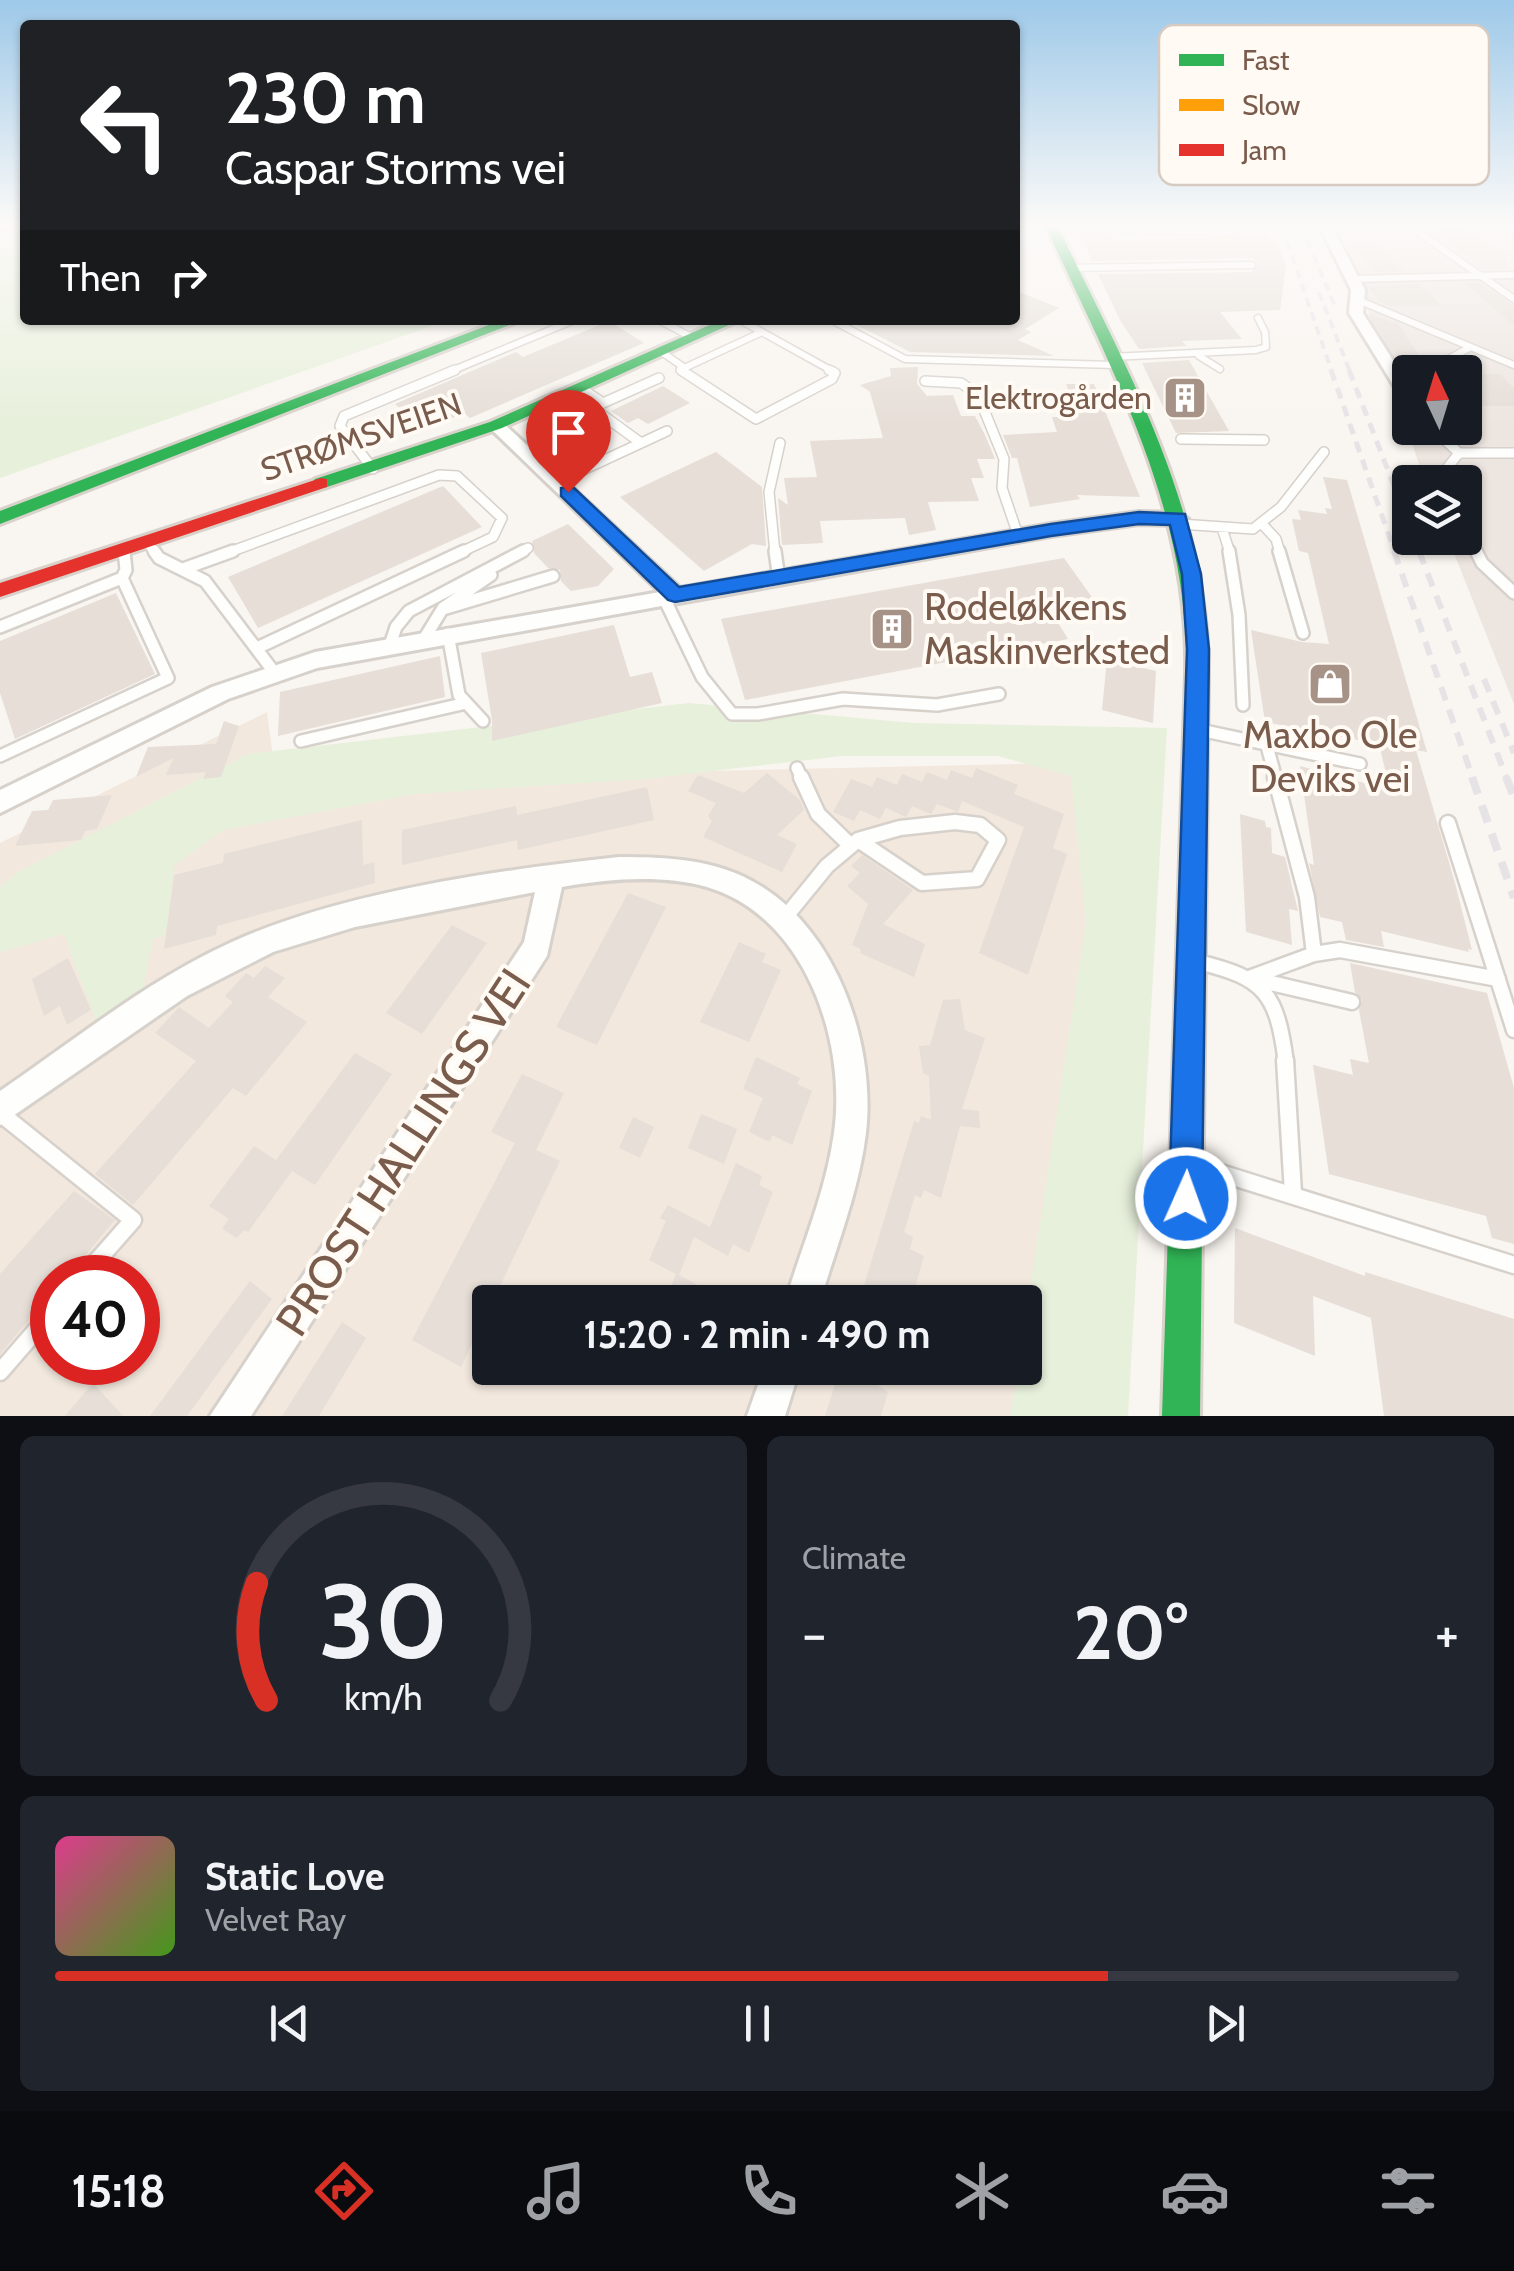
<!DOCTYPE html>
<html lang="en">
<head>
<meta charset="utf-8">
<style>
	body { margin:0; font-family:Cabin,sans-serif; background:#20242c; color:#f1f3f6; height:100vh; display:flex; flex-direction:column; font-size:38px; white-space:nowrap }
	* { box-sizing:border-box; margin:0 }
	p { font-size:32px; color:#9ea1a6 }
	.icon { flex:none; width:55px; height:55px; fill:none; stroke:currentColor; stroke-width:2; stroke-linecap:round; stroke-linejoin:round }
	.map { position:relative; height:1416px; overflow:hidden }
	.drawer { display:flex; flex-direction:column; gap:20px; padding:20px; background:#0d0f14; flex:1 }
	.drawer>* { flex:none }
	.top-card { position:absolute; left:20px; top:20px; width:1000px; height:305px; border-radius:10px; box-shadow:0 2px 8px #0004; background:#202124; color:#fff; overflow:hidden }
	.needle { width:65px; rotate:356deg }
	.buttons { position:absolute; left:1392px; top:355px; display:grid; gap:20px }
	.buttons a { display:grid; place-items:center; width:90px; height:90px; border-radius:10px; background:#171b24; box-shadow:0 2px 8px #0004; font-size:50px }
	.speed { position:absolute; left:30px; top:1255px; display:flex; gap:20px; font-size:50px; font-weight:700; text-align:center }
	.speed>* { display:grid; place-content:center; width:130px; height:130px; border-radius:50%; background:#171b24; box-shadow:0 2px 8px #0004; line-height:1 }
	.speed .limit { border:15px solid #d22; background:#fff; color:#111 }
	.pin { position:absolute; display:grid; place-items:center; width:85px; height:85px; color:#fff; margin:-102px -42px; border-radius:50% 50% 50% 0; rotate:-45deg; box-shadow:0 0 10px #0007 }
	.pin .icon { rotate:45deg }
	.me { position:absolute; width:110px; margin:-55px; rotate:2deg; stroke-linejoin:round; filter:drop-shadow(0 0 8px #0008) }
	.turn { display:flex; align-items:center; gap:35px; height:210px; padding:0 40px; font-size:45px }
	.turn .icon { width:130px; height:130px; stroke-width:2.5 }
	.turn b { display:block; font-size:70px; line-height:85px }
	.then { display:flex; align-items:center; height:95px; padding:0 40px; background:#0003; gap:20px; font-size:38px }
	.big { font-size:75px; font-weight:800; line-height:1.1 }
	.drawer .card { flex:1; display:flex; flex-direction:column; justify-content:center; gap:15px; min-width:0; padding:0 35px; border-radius:15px; background:#20242c }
	.drawer .dial { align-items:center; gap:0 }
	.dial svg { height:260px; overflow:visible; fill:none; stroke:#363941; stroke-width:7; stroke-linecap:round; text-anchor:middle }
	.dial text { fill:#f1f3f6; stroke:none }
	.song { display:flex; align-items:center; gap:30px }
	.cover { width:120px; height:120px; border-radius:15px; background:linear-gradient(135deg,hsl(330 70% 55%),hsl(100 70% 35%)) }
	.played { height:10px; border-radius:5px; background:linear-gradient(90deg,#d93025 75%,#363941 75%) }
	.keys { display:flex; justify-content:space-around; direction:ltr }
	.heat { display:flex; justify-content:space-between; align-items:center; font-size:55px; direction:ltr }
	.drawer .tiles { flex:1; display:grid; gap:20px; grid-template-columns:1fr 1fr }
	.card:last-child { grid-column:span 2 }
	.trip { position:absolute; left:472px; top:1285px; width:570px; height:100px; border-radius:10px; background:#171b24; box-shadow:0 2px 8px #0004; font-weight:800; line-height:100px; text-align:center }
	.tabs { display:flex; height:160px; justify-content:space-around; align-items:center; background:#090b0e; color:#9ea1a6 }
	.tabs .icon { width:70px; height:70px }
	.tabs .current { color:#d93025 }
	.tabs b { font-size:45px; color:#f1f3f6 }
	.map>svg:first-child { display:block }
	.residential { fill:#f2e8de; fill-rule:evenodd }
	.industrial { fill:#ede5e0; fill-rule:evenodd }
	.green { fill:#e7f0db }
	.building { fill:#e6ded7 }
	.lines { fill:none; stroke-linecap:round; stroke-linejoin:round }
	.lane-far4-casing { stroke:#d7d1cb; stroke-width:9 }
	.lane-far3-casing { stroke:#d7d1cb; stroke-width:12 }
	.lane-far2-casing { stroke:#d7d1cb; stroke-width:16 }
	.lane-far1-casing { stroke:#d7d1cb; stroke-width:19 }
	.lane-casing { stroke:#d7d1cb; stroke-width:21 }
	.street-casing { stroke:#d7d1cb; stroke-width:6 }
	.fast-casing { stroke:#d9d2cb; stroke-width:6 }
	.slow-casing { stroke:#d9d2cb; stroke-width:6 }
	.jam-casing { stroke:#d9d2cb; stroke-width:6 }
	.lane-far4 { stroke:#fefefd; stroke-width:6 }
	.lane-far3 { stroke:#fefefd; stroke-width:9 }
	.lane-far2 { stroke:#fefefd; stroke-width:11 }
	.lane-far1 { stroke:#fefefd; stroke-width:14 }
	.lane { stroke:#fefefd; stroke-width:16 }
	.street { fill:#fefefd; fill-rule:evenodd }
	.fast { fill:#30b455; fill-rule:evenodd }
	.slow { fill:#ff9f0a; fill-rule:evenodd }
	.jam { fill:#e5322d; fill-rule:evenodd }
	.rail-far3 { stroke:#e6e3e7; stroke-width:4; stroke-dasharray:9 6; stroke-linecap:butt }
	.rail-far2 { stroke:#e6e3e7; stroke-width:5; stroke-dasharray:11 8; stroke-linecap:butt }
	.rail-far1 { stroke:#e6e3e7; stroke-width:6; stroke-dasharray:14 10; stroke-linecap:butt }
	.rail { stroke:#e6e3e7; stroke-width:8; stroke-dasharray:18 12; stroke-linecap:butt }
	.route { fill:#1a73e8; stroke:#114b97; stroke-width:2.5 }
	.labels { text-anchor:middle; stroke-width:8; stroke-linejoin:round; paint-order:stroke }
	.far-poi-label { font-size:32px; fill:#7a5c4d; stroke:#fffaf3; text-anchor:end }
	.far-street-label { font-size:32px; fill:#7a5c4d; stroke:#fffaf3 }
	.poi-label { font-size:38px; fill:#7a5c4d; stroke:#fffaf3; text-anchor:start }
	.near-street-label { font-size:45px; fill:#7a5c4d; stroke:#fffaf3 }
	.key { fill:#fffaf3; stroke:#d7cbc1; stroke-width:2.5 }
	.key-label { font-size:28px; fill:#7a5c4d }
</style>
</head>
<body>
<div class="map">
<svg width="1514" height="1416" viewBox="0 0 1514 1416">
	<rect width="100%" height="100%" fill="#f9f5f0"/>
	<path class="residential" d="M267 712 276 781 1149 761 1064 1416H0V843ZM52 1278H138V1362H52ZM490 1302H1025V1368H490Z"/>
	<path class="industrial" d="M1340 227H1498L1514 232V704L1448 538H1465V482H1425ZM1410 372H1465V428H1410Z"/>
	<path class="green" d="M25 233V320H449L0 478V235Z
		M689 703 914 723 1167 728 1128 1416H1010L1018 1368H1025V1321L1086 924 1071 776 998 756H842L645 779 415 794 223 830 174 866 166 935 153 939 141 998 98 1026 64 934 0 952V887L18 872 248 754Z"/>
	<path class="building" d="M1429 227H1460L1506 256 1507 268 1483 269Z
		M1080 235 1111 236 1114 241 1268 235 1270 240 1275 239 1286 265 1280 310 1220 312 1242 339 1182 341 1187 346 1139 349 1121 322 1098 274 1252 272 1258 262 1252 258 1092 261Z
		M1349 244H1375L1404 271 1377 272Z
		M1465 283H1479L1514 306V326Z
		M1419 284 1442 306H1391L1380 302 1368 287Z
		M1015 290 1059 308 1025 329 1031 332 1018 340 1054 356 910 352 847 320H1015Z
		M1368 314 1398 324 1423 361 1398 362Z
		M609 321 644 343 470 418 464 413 424 429 395 404 516 352 523 357Z
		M1189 360 1229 431 1176 433 1142 363Z
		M918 367 917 384 927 396 953 395 961 416H975L985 435 995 459H977L984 478H971L979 501 928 502 936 530 909 535 905 518 820 521 823 543 782 545 778 498 788 505 784 478 817 477 810 441 883 438 870 392 860 385 891 376 890 368Z
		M1465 374H1500L1514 388V406H1475L1465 396Z
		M1066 384H1094L1140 497 1077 495 1080 499 1030 507 1017 458H1012L1003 435 1057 432 1052 417H1078Z
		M663 386 690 403 648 424 638 418 628 423 611 411Z
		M716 452 762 487 766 546 752 544 704 571 620 497Z
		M1323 477 1347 480 1427 752 1416 750 1455 883 1472 950 1468 949 1469 952 1381 931 1384 947 1346 940 1342 922 1320 917 1309 863 1314 865 1300 766 1390 790 1379 744 1265 722 1251 630 1302 642 1329 644 1308 553 1299 551 1292 519 1301 520 1298 510 1327 514 1325 508 1332 509Z
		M443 486 482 527 258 628 228 577Z
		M568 524 614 569 598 586 571 591 561 581 560 570 548 568 534 553 532 541Z
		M1064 558 1096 603 1051 611 1068 639 745 700 721 619Z
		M116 593 155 674 15 739 0 693V641Z
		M614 625 630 677 652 672 662 703 492 741V720L481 653Z
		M440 656 445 697 278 736 280 692Z
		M1107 660 1156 671 1153 723 1102 710Z
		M224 721 239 726 221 777 203 779 206 772 166 775 174 758 136 777 148 747 216 744Z
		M976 768 1018 785 1014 794 1064 814 1053 848 1067 854 1028 975 979 953 1024 827 962 801 958 812 937 804 931 814 912 806 906 817 886 808 880 819 860 810 854 821 833 812 851 779 872 787 877 777 897 785 902 774 922 782 927 772 947 780 951 770 972 778Z
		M767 773 800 800 804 810 777 835 797 844 782 872 703 837 712 821 708 816 716 803 688 791 698 775 744 793Z
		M647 787 654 820 518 850 517 840 402 865V830L516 806 517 815Z
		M112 795 97 829 85 831 81 840 15 846 32 811 48 810 53 800Z
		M1240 814 1265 821 1266 827 1271 828 1272 853 1285 857 1298 911 1289 909 1292 945 1246 932Z
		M362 820 363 865 374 862 375 883 217 926 216 935 164 949 174 875 223 863 224 854Z
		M862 855 913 890 883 924 925 944 914 977 860 953 861 949 852 945 868 904 847 886 860 873 851 866Z
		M628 893 666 907 597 1045 556 1027Z
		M452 925 487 943 422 1034 386 1013Z
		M739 942 766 954 762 962 781 970 749 1042 700 1022Z
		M68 958 91 1010 67 1025 60 1006 44 1016 32 979Z
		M1350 963 1487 993 1514 1088V1244L1492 1238 1486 1216 1329 1174 1313 1065 1353 1075 1350 1059 1369 1063 1359 1010 1362 1000 1355 992Z
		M265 966 285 978 268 997 307 1022 246 1096 233 1088 133 1205 95 1174 196 1061 155 1033 179 1007 209 1028 233 1002 225 996 246 973 254 978Z
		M960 999 965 1030 985 1038 962 1109 979 1111 980 1128 960 1126 941 1198 924 1190 921 1198 915 1195 904 1232 913 1237 910 1249 924 1256 911 1302H859L914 1121 919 1123 921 1116 931 1120 929 1076 923 1073 919 1046 930 1045 943 1000Z
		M355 1053 392 1074 315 1185 292 1171 248 1232 244 1230 237 1238 222 1229 229 1219 209 1206 254 1146 276 1160Z
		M756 1057 800 1078 797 1084 812 1091 792 1145 772 1135 770 1142 749 1132 763 1098 743 1089Z
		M522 1074 564 1093 536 1150 560 1161 461 1367 412 1340 515 1143 491 1132Z
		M701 1114 737 1129 724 1164 688 1148Z
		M633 1117 654 1127 640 1158 619 1148Z
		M736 1163 762 1176 759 1185 773 1192 749 1253 733 1244 728 1256 694 1237 679 1275 729 1302H677L667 1297 676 1274 649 1260 666 1221 660 1218 668 1205 710 1227Z
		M74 1191 115 1220 66 1278H52V1293L0 1354V1274Z
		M1235 1228 1365 1276V1272L1514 1319V1416H1384L1371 1318 1313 1296 1315 1356 1234 1323Z
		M250 1281 272 1299 187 1416H150Z
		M342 1322 366 1338 319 1416H282Z
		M840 1368H884L879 1386 888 1392 881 1416H825Z
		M93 1383 123 1416H65Z"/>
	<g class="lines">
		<defs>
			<path id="lane-far4" d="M1411 227 1514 299
				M1053 228 1233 232
				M1070 268 1252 265
				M1352 279 1514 275
				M1358 300 1514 365
				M659 320 693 338
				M740 320 762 332
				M832 320 905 359 1114 365
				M762 332 834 372
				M663 353 685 368
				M1199 356 1220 369
				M1111 357 1256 350 1266 347 1265 332 1258 318
				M1393 370 1433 367 1469 348
				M449 372 574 320
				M683 372 680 370 762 332"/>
			<path id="lane-far3" d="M681 370 756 419 832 379 835 373 829 370
				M1393 370H1417
				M925 381 961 383 978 395 1004 459 1002 488 1018 535
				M582 389 603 403 593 408 641 443
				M603 403 659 378
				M1432 428 1459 453 1444 472 1449 482
				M1181 439 1264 440
				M1459 453H1514
				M373 469 340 426 344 416 455 370
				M557 482 667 431
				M1180 524 1253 529 1281 507 1324 452
				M1263 525 1276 539 1280 553
				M1465 525 1478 553
				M1222 528 1230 553
				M148 543 155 553
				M227 553 439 475 457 476 502 518 493 537 459 553
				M519 553 528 548
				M775 553 769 492 780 443"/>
			<path id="lane-far2" d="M154 551 159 558 205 581 274 672
				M775 551 779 579
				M1229 551 1239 615 1243 705
				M1279 551 1303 633
				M1476 551 1482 563 1514 593
				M183 569 233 551
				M663 596 702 677 732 714H758L843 699 937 705 999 694
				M443 609 553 576
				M0 627 122 578 126 570 124 551
				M448 634 459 695 483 721
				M424 639 443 608 491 575
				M390 645 396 627 409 611 523 551
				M257 648 464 551
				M1200 730 1360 764
				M301 741 462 704
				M1267 746 1276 779
				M0 756 168 678 122 578
				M797 768 802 779"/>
			<path id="lane-far1" d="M801 777 818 814 851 846
				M1275 777 1307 897 1314 954
				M955 822 980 825 998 840 977 879 922 883 858 840 900 828Z
				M1448 823 1514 1030
				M783 920 827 866 858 840
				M1198 962C1265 978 1277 993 1286 1063
				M1249 978 1314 954 1340 950 1498 979
				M1254 979 1352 1002"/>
			<path id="lane" d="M1285 1060 1293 1193
				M0 1113 133 1220 82 1278
				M1195 1165 1514 1265
				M0 1372 52 1312"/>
			<path id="street" d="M1320 227H1332L1365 290 1363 313 1410 387V404L1402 399 1349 313 1351 290Z
				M496 420 502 422 680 588 1051 524 1139 512 1179 513 1188 519 1179 525 1139 524 1051 536 317 668 228 699 0 813V790L212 687 315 652 660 592 490 428 488 425Z
				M619 857C667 857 717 859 759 885 838 932 876 1046 866 1133 859 1191 836 1247 820 1302H785C802 1246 826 1191 834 1133 847 1041 805 916 707 887 661 874 608 879 562 887L547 956 251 1416H210L524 942 535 892 355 927 273 952 187 996 0 1125V1091C76 1039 148 980 232 942 342 892 498 870 619 857Z
				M764 1368H800L785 1416H747Z"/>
			<path id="fast" d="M1046 227H1058C1127 370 1208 509 1208 673L1200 1416H1162L1186 673C1190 510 1112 371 1046 227Z
				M502 320H522L0 524V511Z
				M721 320H740L502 428 327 487 321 488 312 483 315 479 490 422Z"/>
			<path id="slow" d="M0 227H12L0 231Z"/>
			<path id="jam" d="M321 478 327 479V487L0 597V583Z"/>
		</defs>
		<use href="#lane-far4" class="lane-far4-casing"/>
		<use href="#lane-far3" class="lane-far3-casing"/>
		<use href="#lane-far2" class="lane-far2-casing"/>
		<use href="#lane-far1" class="lane-far1-casing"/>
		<use href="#lane" class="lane-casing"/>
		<use href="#street" class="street-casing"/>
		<use href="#fast" class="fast-casing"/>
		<use href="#slow" class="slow-casing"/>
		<use href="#jam" class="jam-casing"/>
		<use href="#lane-far4" class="lane-far4"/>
		<use href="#lane-far3" class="lane-far3"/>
		<use href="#lane-far2" class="lane-far2"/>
		<use href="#lane-far1" class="lane-far1"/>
		<use href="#lane" class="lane"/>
		<use href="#street" class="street"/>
		<use href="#fast" class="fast"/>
		<use href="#slow" class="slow"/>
		<use href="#jam" class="jam"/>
		<path class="rail-far3" d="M1282 227 1332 372
			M1302 227 1334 304
			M1319 292 1350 372"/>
		<path class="rail-far2" d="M1331 370 1395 553
			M1349 370 1410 527
			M1414 538 1420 553"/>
		<path class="rail-far1" d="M1394 551 1473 779
			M1419 551 1507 779
			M1484 679 1514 753"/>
		<path class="rail" d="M1472 777 1514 898
			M1506 777 1514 797"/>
	</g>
	<linearGradient id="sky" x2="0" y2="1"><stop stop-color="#9ec9e9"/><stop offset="0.53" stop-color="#fcfaf8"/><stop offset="1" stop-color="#fcfaf8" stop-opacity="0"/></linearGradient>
	<rect width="1514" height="425" fill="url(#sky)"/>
	<path class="route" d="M568 487 574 488 679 587 1051 524 1139 512 1185 514 1201 574 1209 649 1202 1198 1198 1210 1186 1214 1174 1210 1169 1198 1187 649 1182 574 1170 525 1139 524 1051 536 675 602 668 600 561 496V488Z"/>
	<defs>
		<symbol id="building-square" viewBox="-11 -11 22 22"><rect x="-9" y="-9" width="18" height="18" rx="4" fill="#a69286" stroke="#fffaf3"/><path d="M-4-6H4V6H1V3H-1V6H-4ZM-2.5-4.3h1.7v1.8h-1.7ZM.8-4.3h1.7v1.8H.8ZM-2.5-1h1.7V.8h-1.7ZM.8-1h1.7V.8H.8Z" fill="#fff"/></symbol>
		<symbol id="shop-square" viewBox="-11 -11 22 22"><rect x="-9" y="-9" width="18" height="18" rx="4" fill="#a69286" stroke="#fffaf3"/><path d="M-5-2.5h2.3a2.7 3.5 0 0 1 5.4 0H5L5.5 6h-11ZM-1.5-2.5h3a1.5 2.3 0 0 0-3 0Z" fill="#fff"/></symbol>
	</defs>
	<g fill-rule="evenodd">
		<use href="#building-square" x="1160" y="373" width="50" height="50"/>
		<use href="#building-square" x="867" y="604" width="50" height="50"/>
		<use href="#shop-square" x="1305" y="659" width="50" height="50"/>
	</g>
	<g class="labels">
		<g class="far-poi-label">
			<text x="1152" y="409">Elektrogården</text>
		</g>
		<g class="far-street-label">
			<text transform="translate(361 437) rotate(-19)" y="11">STRØMSVEIEN</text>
		</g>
		<g class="poi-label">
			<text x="924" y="620">Rodeløkkens<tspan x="924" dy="44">Maskinverksted</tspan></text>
			<text x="1330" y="748" text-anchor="middle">Maxbo Ole<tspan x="1330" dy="44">Deviks vei</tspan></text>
		</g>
		<g class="near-street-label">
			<text transform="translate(403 1152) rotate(-57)" y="16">PROST HALLINGS VEI</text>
		</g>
	</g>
	<rect x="1159" y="25" width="330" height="160" rx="15" class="key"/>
	<rect x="1179" y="54" width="45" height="12" fill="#30b455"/>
	<rect x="1179" y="99" width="45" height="12" fill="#ff9f0a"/>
	<rect x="1179" y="144" width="45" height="12" fill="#e5322d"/>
	<g class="key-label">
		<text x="1242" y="70">Fast</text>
		<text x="1242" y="115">Slow</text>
		<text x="1242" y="160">Jam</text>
	</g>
</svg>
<div class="buttons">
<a><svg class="needle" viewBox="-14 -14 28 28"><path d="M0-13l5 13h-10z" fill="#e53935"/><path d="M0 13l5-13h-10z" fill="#9ea1a6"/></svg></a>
<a><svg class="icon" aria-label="layers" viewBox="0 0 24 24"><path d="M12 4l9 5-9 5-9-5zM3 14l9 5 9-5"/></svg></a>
</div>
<div class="speed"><div class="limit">40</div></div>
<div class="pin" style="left:568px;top:492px;background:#d93025"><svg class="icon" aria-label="arrive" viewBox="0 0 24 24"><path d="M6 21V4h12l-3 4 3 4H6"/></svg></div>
<svg class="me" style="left:1186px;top:1198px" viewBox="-20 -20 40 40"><circle r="17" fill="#1a73e8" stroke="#fff" stroke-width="3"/><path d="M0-11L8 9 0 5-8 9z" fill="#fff"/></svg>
<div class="trip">15:20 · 2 min · 490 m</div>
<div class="top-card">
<div class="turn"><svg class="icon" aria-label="left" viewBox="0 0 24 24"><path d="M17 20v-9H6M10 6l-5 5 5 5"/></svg><div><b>230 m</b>Caspar Storms vei</div></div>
<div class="then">Then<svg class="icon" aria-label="right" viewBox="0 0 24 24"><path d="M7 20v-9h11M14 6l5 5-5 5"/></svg></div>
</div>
</div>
<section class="drawer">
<div class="tiles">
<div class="card dial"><svg viewBox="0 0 100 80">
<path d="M14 69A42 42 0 1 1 86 69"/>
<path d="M14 69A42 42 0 0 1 11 33" stroke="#d93025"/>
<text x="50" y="56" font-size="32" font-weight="700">30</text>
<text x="50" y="72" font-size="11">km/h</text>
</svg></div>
<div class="card"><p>Climate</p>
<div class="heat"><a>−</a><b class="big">20°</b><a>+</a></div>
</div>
<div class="card">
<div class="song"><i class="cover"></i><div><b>Static Love</b><p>Velvet Ray</p></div></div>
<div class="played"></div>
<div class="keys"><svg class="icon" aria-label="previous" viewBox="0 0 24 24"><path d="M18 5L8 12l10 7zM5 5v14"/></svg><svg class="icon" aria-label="pause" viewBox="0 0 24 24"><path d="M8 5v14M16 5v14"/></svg><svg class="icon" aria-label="next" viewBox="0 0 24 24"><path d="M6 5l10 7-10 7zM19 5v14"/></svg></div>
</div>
</div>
</section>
<nav class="tabs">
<b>15:18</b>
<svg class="icon current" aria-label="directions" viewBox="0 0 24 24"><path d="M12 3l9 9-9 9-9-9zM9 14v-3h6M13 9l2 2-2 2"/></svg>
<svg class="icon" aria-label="music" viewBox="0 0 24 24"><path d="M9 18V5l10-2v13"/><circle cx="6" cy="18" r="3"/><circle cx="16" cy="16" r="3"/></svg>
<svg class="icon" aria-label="phone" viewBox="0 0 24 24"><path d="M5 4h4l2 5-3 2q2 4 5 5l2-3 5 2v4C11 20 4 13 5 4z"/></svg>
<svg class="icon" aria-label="climate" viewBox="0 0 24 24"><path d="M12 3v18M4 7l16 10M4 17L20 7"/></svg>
<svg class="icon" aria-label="car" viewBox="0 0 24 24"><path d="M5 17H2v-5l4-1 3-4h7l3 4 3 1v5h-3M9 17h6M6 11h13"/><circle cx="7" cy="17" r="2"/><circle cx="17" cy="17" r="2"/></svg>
<svg class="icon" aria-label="filters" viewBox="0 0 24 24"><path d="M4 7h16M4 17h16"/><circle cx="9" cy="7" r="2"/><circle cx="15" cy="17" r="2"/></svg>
</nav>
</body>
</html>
